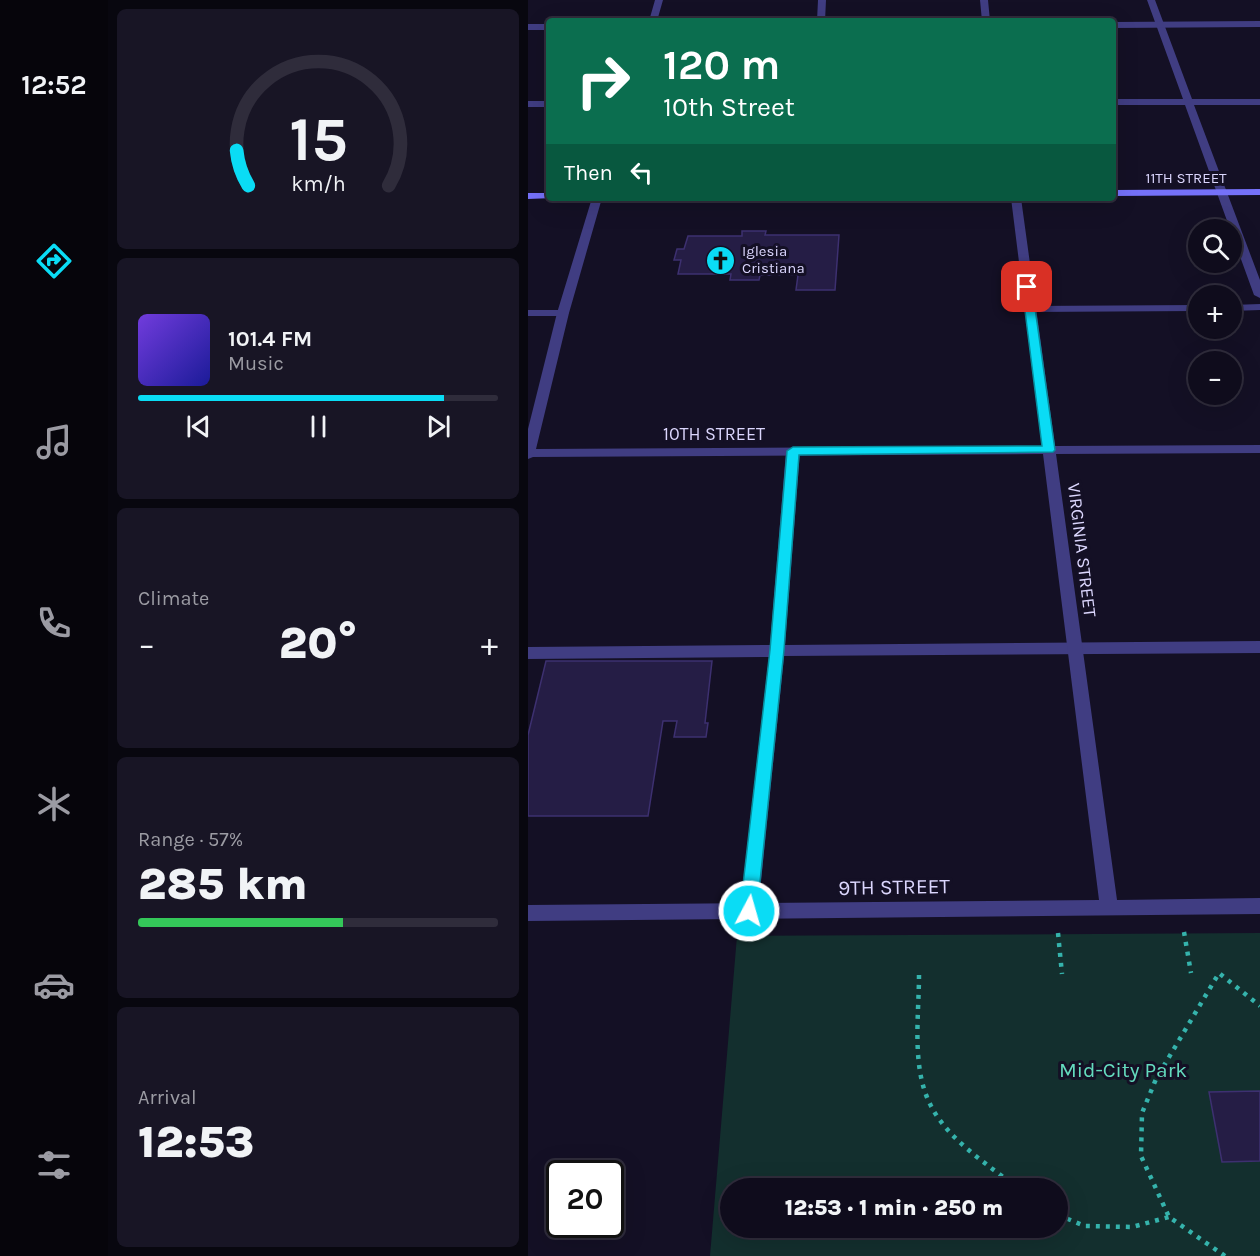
<!DOCTYPE html>
<html lang="en">
<head>
<meta charset="utf-8">
<style>
	body { margin:0; font-family:Karla,sans-serif; background:#181525; color:#f1f3f6; height:100vh; display:flex; flex-direction:column; font-size:22px; white-space:nowrap }
	* { box-sizing:border-box; margin:0 }
	p { font-size:20px; color:#9b9ba3 }
	.icon { flex:none; width:33px; height:33px; fill:none; stroke:currentColor; stroke-width:2; stroke-linecap:round; stroke-linejoin:round }
	.map { position:relative; flex:1; overflow:hidden }
	.details { display:flex; flex-direction:column; gap:9px; padding:9px; background:#08070f; width:420px }
	.details>* { flex:none }
	.top-card { position:absolute; left:18px; top:18px; width:570px; height:183px; border-radius:6px; box-shadow:0 6px 24px #0002,0 0 0 2px #2f2c3b; background:#0b6e4f; color:#fff; overflow:hidden }
	.fabs { position:absolute; left:660px; top:219px; display:grid; gap:12px }
	.fabs a { display:grid; place-items:center; width:54px; height:54px; border-radius:50%; background:#0f0c1c; box-shadow:0 6px 24px #0002,0 0 0 2px #2f2c3b; font-size:30px }
	.speed { position:absolute; left:18px; top:1160px; display:flex; gap:12px; font-size:30px; font-weight:700; text-align:center }
	.speed>* { display:grid; place-content:center; width:78px; height:78px; border-radius:50%; background:#0f0c1c; box-shadow:0 6px 24px #0002,0 0 0 2px #2f2c3b; line-height:1 }
	.speed .limit { border:3px solid #111; border-radius:9px; background:#fff; color:#111 }
	.pin { position:absolute; display:grid; place-items:center; width:51px; height:51px; color:#fff; margin:-26px; border-radius:12px; box-shadow:0 3px 9px #0006 }
	.me { position:absolute; width:66px; margin:-33px; rotate:6deg; stroke-linejoin:round; filter:drop-shadow(0 0 4px #0008) }
	.turn { display:flex; align-items:center; gap:21px; height:126px; padding:0 18px; font-size:27px }
	.turn .icon { width:78px; height:78px; stroke-width:2.5 }
	.turn b { display:block; font-size:42px; line-height:51px }
	.then { display:flex; align-items:center; height:57px; padding:0 18px; background:#0003; gap:12px; font-size:22px }
	.big { font-size:45px; font-weight:800; line-height:1.1 }
	.details .widget { flex:1; display:flex; flex-direction:column; justify-content:center; gap:9px; min-width:0; padding:0 21px; border-radius:9px; background:#181525 }
	.details .dial { align-items:center; gap:0 }
	.dial svg { height:156px; overflow:visible; fill:none; stroke:#2f2c3b; stroke-width:7; stroke-linecap:round; text-anchor:middle }
	.dial text { fill:#f1f3f6; stroke:none }
	.song { display:flex; align-items:center; gap:18px }
	.cover { width:72px; height:72px; border-radius:9px; background:linear-gradient(135deg,hsl(260 70% 55%),hsl(240 70% 35%)) }
	.played { height:6px; border-radius:3px; background:linear-gradient(90deg,#0adcf5 85%,#2f2c3b 85%) }
	.keys { display:flex; justify-content:space-around; direction:ltr }
	.heat { display:flex; justify-content:space-between; align-items:center; font-size:33px; direction:ltr }
	.charge { height:9px; border-radius:4px; background:linear-gradient(90deg,#34c759 57%,#2f2c3b 0) }
	.trip { position:absolute; left:192px; top:1178px; width:348px; height:60px; border-radius:30px; background:#0f0c1c; box-shadow:0 6px 24px #0002,0 0 0 2px #2f2c3b; font-weight:800; line-height:60px; text-align:center }
	main { display:flex; flex:1; min-height:0 }
	.tabs { display:flex; flex-direction:column; width:108px; justify-content:space-around; align-items:center; background:#06050b; color:#9b9ba3 }
	.tabs .icon { width:42px; height:42px }
	.tabs .current { color:#0adcf5 }
	.tabs b { font-size:27px; color:#f1f3f6 }
	.map>svg:first-child { display:block }
	.green { fill:#132f2e; fill-rule:evenodd }
	.building { fill:#251d45; stroke:#3d3070; stroke-width:1.5 }
	.lines { fill:none; stroke-linecap:round; stroke-linejoin:round }
	.path { stroke:#35b3ac; stroke-width:4.5; stroke-dasharray:4 6; stroke-linecap:butt }
	.service { fill:#403d82; fill-rule:evenodd }
	.minor { fill:#403d82; fill-rule:evenodd }
	.secondary { fill:#7571f9; fill-rule:evenodd }
	.route { fill:#0adcf5; stroke:#068f9f; stroke-width:1.5 }
	.labels { text-anchor:middle; stroke-width:6; stroke-linejoin:round; paint-order:stroke }
	.far-street-label { font-size:15px; fill:#dbd6fd; stroke:#141025 }
	.far-poi-label { font-size:15px; fill:#dbd6fd; stroke:#141025; text-anchor:start }
	.street-label { font-size:18px; fill:#dbd6fd; stroke:#141025 }
	.near-street-label { font-size:21px; fill:#dbd6fd; stroke:#141025 }
	.near-park-label { font-size:21px; fill:#64dbbe; stroke:#141025 }
</style>
</head>
<body>
<main>
<nav class="tabs">
<b>12:52</b>
<svg class="icon current" aria-label="directions" viewBox="0 0 24 24"><path d="M12 3l9 9-9 9-9-9zM9 14v-3h6M13 9l2 2-2 2"/></svg>
<svg class="icon" aria-label="music" viewBox="0 0 24 24"><path d="M9 18V5l10-2v13"/><circle cx="6" cy="18" r="3"/><circle cx="16" cy="16" r="3"/></svg>
<svg class="icon" aria-label="phone" viewBox="0 0 24 24"><path d="M5 4h4l2 5-3 2q2 4 5 5l2-3 5 2v4C11 20 4 13 5 4z"/></svg>
<svg class="icon" aria-label="climate" viewBox="0 0 24 24"><path d="M12 3v18M4 7l16 10M4 17L20 7"/></svg>
<svg class="icon" aria-label="car" viewBox="0 0 24 24"><path d="M5 17H2v-5l4-1 3-4h7l3 4 3 1v5h-3M9 17h6M6 11h13"/><circle cx="7" cy="17" r="2"/><circle cx="17" cy="17" r="2"/></svg>
<svg class="icon" aria-label="filters" viewBox="0 0 24 24"><path d="M4 7h16M4 17h16"/><circle cx="9" cy="7" r="2"/><circle cx="15" cy="17" r="2"/></svg>
</nav>
<section class="details">
<div class="widget dial"><svg viewBox="0 0 100 80">
<path d="M14 69A42 42 0 1 1 86 69"/>
<path d="M14 69A42 42 0 0 1 8 51" stroke="#0adcf5"/>
<text x="50" y="56" font-size="32" font-weight="700">15</text>
<text x="50" y="72" font-size="11">km/h</text>
</svg></div>
<div class="widget">
<div class="song"><i class="cover"></i><div><b>101.4 FM</b><p>Music</p></div></div>
<div class="played"></div>
<div class="keys"><svg class="icon" aria-label="previous" viewBox="0 0 24 24"><path d="M18 5L8 12l10 7zM5 5v14"/></svg><svg class="icon" aria-label="pause" viewBox="0 0 24 24"><path d="M8 5v14M16 5v14"/></svg><svg class="icon" aria-label="next" viewBox="0 0 24 24"><path d="M6 5l10 7-10 7zM19 5v14"/></svg></div>
</div>
<div class="widget"><p>Climate</p>
<div class="heat"><a>−</a><b class="big">20°</b><a>+</a></div>
</div>
<div class="widget"><p>Range · 57%</p><b class="big">285 km</b><div class="charge"></div></div>
<div class="widget"><p>Arrival</p><b class="big">12:53</b></div>
</section>
<div class="map">
<svg width="732" height="1256" viewBox="0 0 732 1256">
	<rect width="100%" height="100%" fill="#141025"/>
	<path class="green" d="M732 933V1256H182L209 936ZM202 1188H530V1227H202Z"/>
	<path class="building" d="M214 231H238L237 235H311L307 290H268L270 275H232L231 280H202L203 274H150L153 260H146L149 249H156L160 236H214Z
		M18 661H184L177 723H180L178 737H146L149 721H135L120 816H0V735Z
		M732 1091V1161L694 1162 681 1092Z"/>
	<g class="lines">
		<path class="path" d="M656 932 663 973
			M530 933 534 974
			M391 975C391 1016 383 1068 403 1106 421 1141 460 1164 489 1188
			M530 1215 557 1226 604 1227 641 1217
			M697 1256 641 1217 613 1156 614 1113 628 1079 691 973 732 1006"/>
		<path class="service" d="M290 0H298L297 21H289Z
			M619 0H627L664 99H732V105H666L732 280V298L726 295 657 105H585V99H655Z
			M0 101H21V107H0Z
			M732 304V310L704 311V305Z
			M670 305V311L502 312 496 309 502 306Z
			M0 310H35L41 313 35 316H0Z
			M265 447 272 451 257 645 732 641V653L256 656 230 911 227 917 221 919 215 917 212 911 241 657 0 659V647L242 645 258 451Z"/>
		<path class="minor" d="M127 0H135L129 21H121Z
			M452 0H460L462 21H454Z
			M732 21V27L585 28V22Z
			M0 24H21V30H0Z
			M64 198H74L41 313 8 449 514 446 483 198H493L527 446 732 445V453L528 454 589 900 732 898V914L0 921V905L571 900 515 454 5 457 0 459V429L29 313Z"/>
		<path class="secondary" d="M732 189V195L585 196V190Z
			M0 193H21V198H25L0 199Z"/>
	</g>
	<path class="route" d="M499 284 504 287 527 450 525 452 271 455 256 650 229 911 226 916 221 918 215 916 212 911 242 650 259 451 265 447 514 446 494 287Z"/>
	<defs>
		<symbol id="church-disc" viewBox="-11 -11 22 22"><circle r="9.5" fill="#0adcf5" stroke="#141025"/><path d="M-1.2-6h2.4v3.5h3.3v2.4h-3.3V6h-2.4V-.1h-3.3v-2.4h3.3Z" fill="#111"/></symbol>
	</defs>
	<g fill-rule="evenodd">
		<use href="#church-disc" x="176" y="244" width="33" height="33"/>
	</g>
	<g class="labels">
		<g class="far-street-label">
			<text x="658" y="183">11TH STREET</text>
		</g>
		<g class="far-poi-label">
			<text x="214" y="256">Iglesia<tspan x="214" dy="17">Cristiana</tspan></text>
		</g>
		<g class="street-label">
			<text x="186" y="440">10TH STREET</text>
			<text transform="translate(554 550) rotate(83)" y="6">VIRGINIA STREET</text>
		</g>
		<g class="near-street-label">
			<text transform="translate(366 887) rotate(-1)" y="7">9TH STREET</text>
		</g>
		<g class="near-park-label">
			<text x="595" y="1077">Mid-City Park</text>
		</g>
	</g>
</svg>
<div class="fabs">
<a><svg class="icon" aria-label="search" viewBox="0 0 24 24"><circle cx="10" cy="10" r="6"/><path d="M15 15l6 6"/></svg></a>
<a>+</a>
<a>−</a>
</div>
<div class="speed"><div class="limit">20</div></div>
<div class="pin" style="left:499px;top:287px;background:#d93025"><svg class="icon" aria-label="arrive" viewBox="0 0 24 24"><path d="M6 21V4h12l-3 4 3 4H6"/></svg></div>
<svg class="me" style="left:221px;top:911px" viewBox="-20 -20 40 40"><circle r="17" fill="#0adcf5" stroke="#fff" stroke-width="3"/><path d="M0-11L8 9 0 5-8 9z" fill="#fff"/></svg>
<div class="trip">12:53 · 1 min · 250 m</div>
<div class="top-card">
<div class="turn"><svg class="icon" aria-label="right" viewBox="0 0 24 24"><path d="M7 20v-9h11M14 6l5 5-5 5"/></svg><div><b>120 m</b>10th Street</div></div>
<div class="then">Then<svg class="icon" aria-label="left" viewBox="0 0 24 24"><path d="M17 20v-9H6M10 6l-5 5 5 5"/></svg></div>
</div>
</div>
</main>
</body>
</html>
